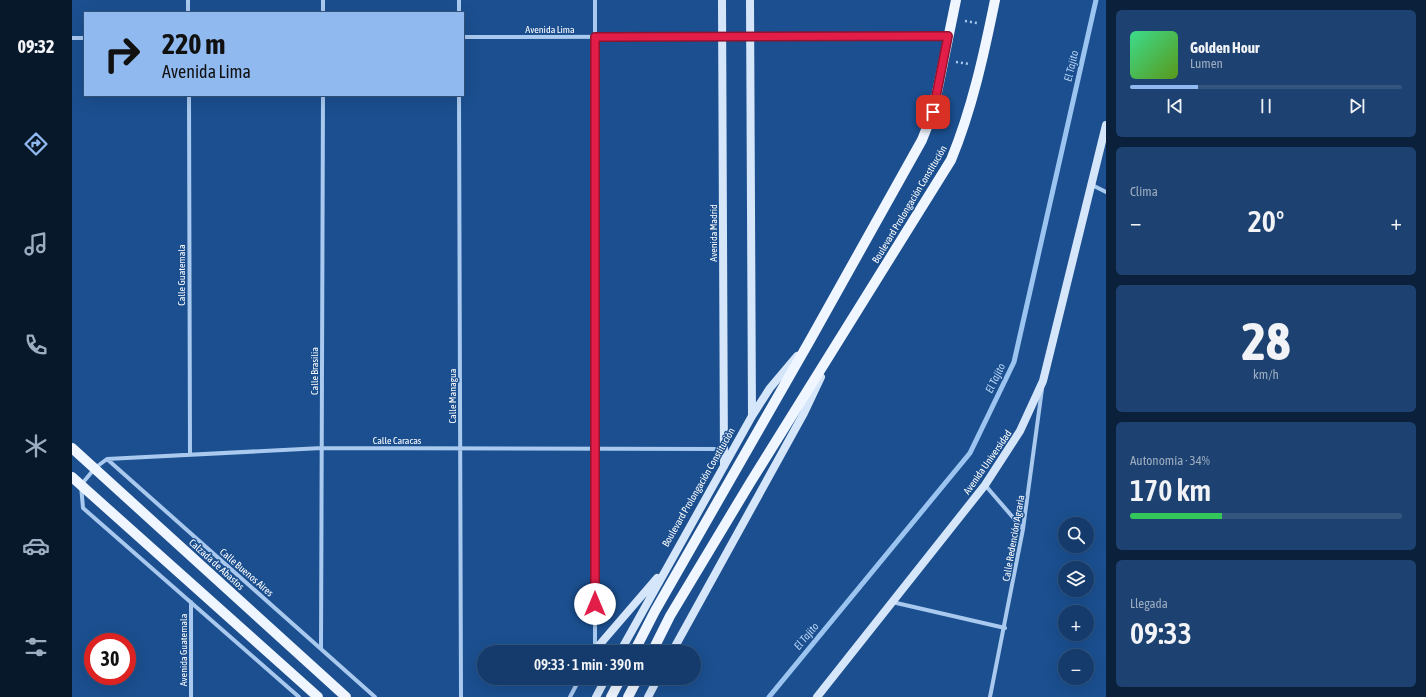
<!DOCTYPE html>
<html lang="es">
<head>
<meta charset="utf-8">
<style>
	body { margin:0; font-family:"Asap Condensed",sans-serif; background:#1d4271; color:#f1f3f6; height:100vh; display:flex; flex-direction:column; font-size:15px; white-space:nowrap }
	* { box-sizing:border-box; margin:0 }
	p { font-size:13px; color:#9dadc1 }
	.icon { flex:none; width:22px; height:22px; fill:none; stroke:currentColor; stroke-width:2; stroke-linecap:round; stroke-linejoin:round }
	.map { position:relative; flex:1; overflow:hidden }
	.side { display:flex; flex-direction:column; gap:10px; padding:10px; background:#0b203b; width:320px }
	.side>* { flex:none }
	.top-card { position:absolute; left:12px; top:12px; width:380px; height:84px; border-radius:0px; box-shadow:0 4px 16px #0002,0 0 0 1px #33557e; background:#90b9f0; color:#111; overflow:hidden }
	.buttons { position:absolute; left:986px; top:517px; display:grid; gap:8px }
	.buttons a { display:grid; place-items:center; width:36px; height:36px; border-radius:50%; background:#143b6b; box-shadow:0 4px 16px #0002,0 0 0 1px #33557e; font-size:20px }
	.speed { position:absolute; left:12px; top:633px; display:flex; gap:8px; font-size:20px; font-weight:700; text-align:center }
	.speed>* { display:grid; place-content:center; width:52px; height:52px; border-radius:50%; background:#143b6b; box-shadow:0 4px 16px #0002,0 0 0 1px #33557e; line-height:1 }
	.speed .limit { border:6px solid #d22; background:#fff; color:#111 }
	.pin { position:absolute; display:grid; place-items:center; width:34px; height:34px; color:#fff; margin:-17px; border-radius:8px; box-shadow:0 2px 6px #0006 }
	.me { position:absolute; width:44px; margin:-22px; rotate:0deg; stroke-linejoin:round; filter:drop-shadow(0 0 3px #0008) }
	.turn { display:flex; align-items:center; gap:14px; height:84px; padding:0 12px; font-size:18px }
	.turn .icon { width:52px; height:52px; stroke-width:2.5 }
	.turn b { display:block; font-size:28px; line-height:34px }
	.big { font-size:30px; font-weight:600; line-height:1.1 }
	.side .card { flex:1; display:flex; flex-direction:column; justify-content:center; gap:6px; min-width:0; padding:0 14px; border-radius:6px; background:#1d4271 }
	.side .dial { align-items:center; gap:0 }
	.dial b { font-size:52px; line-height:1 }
	.song { display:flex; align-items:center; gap:12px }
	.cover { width:48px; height:48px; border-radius:6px; background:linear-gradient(135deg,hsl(150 70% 55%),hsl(90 70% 35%)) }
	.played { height:4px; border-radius:2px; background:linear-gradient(90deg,#90b9f0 25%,#33557e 25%) }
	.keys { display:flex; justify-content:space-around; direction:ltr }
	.heat { display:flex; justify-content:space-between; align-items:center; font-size:22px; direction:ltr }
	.charge { height:6px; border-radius:3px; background:linear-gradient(90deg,#34c759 34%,#33557e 0) }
	.trip { position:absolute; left:405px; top:645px; width:224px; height:40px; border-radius:20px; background:#143b6b; box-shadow:0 4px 16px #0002,0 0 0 1px #33557e; font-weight:600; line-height:40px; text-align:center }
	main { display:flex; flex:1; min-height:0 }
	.tab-bar { display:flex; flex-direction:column; width:72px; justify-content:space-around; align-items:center; background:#08182b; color:#9dadc1 }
	.tab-bar .icon { width:28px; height:28px }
	.tab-bar .selected { color:#90b9f0 }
	.tab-bar b { font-size:18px; color:#f1f3f6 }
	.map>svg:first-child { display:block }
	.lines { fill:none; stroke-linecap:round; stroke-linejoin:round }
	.stream { stroke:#9cc4f0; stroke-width:5 }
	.path { stroke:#a9c9ee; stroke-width:2.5; stroke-dasharray:2 3; stroke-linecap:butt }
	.street { stroke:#a9c9ee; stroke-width:4 }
	.secondary { stroke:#d6e6fa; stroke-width:8 }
	.primary { stroke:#f0f6ff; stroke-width:10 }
	.route-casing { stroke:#92132f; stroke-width:10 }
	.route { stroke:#e11d48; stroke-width:7 }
	.labels { text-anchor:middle; stroke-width:3; stroke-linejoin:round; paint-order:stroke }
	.street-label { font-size:10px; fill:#fff; stroke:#1b4f8f }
	.water-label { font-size:11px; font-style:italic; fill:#b5d3f5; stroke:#1b4f8f }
</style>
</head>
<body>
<main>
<nav class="tab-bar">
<b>09:32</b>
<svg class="icon selected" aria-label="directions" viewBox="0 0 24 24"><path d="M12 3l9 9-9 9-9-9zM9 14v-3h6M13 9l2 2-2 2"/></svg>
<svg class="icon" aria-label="music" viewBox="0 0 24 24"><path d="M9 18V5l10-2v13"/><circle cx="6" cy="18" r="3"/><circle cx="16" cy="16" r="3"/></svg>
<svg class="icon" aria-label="phone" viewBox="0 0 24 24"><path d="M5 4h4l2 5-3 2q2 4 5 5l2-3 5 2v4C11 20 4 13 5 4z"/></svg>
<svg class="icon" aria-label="climate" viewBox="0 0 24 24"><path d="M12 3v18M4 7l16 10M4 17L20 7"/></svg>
<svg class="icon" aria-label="car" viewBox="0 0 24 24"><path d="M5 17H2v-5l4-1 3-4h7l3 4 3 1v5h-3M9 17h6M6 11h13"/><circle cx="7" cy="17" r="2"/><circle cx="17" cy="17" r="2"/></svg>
<svg class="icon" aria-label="filters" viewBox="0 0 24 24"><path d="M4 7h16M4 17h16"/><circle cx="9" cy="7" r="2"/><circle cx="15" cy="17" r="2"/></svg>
</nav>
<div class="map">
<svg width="1034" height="697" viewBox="0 0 1034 697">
	<rect width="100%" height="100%" fill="#1b4f8f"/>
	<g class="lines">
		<path class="stream" d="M697 697 898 453 942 362 1024 0"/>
		<path class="path" d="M893 21 905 23
			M884 62 897 64"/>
		<path class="street" d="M116 0V13
			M251 0V13
			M387 0V13
			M391 37 876 36
			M0 38H13
			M117 95 118 454
			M387 95 389 697
			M1020 185 1034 192
			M35 459 303 697
			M913 485 951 529
			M820 602 933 628
			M249 648 251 95
			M523 650V0
			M119 697V602
			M227 697 11 508 9 485 23 468 35 459 250 448 652 449
			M498 697 508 678
			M918 697 951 529 970 389"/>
		<path class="secondary" d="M650 0 652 466
			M678 0 680 416
			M523 650 585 578
			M548 652 680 416 698 388 725 356
			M600 652 732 413 749 377
			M524 697 534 678
			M576 697 586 678
			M745 697 913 485 948 431 971 381 1034 125"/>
		<path class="primary" d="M0 448 274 697
			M0 477 246 697
			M562 652 583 611 737 342 850 140 861 112 884 0
			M580 652 598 616 678 483 879 160C900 109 912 54 923 0
			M539 697 549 678
			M556 697 566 678"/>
	</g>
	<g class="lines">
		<defs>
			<path id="route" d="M523 604V37L876 36 861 112"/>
		</defs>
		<use href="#route" class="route-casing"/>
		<use href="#route" class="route"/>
	</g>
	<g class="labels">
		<g class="street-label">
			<text x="478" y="33">Avenida Lima</text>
			<text transform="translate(837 204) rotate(-59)" y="4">Boulevard Prolongación Constitución</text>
			<text transform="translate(641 233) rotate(-90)" y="4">Avenida Madrid</text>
			<text transform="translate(109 275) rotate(-90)" y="4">Calle Guatemala</text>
			<text transform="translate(242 371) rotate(-90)" y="4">Calle Brasilia</text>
			<text transform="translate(380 396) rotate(-90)" y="4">Calle Managua</text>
			<text x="325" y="444">Calle Caracas</text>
			<text transform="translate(915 462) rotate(-55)" y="4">Avenida Universidad</text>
			<text transform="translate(626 487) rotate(-60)" y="4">Boulevard Prolongación Constitución</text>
			<text transform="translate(941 538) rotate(-80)" y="4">Calle Redención Agraria</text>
			<text transform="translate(145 564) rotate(42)" y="4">Calzada de Abastos</text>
			<text transform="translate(175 572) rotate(41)" y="4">Calle Buenos Aires</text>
			<text transform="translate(111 650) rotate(-90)" y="4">Avenida Guatemala</text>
		</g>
		<g class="water-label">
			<text transform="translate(999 66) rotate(-77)" y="4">El Tajito</text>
			<text transform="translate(923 378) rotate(-64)" y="4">El Tajito</text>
			<text transform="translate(734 636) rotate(-50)" y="4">El Tajito</text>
		</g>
	</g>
</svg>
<div class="buttons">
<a><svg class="icon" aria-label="search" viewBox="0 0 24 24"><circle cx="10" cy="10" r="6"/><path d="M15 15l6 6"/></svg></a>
<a><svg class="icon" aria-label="layers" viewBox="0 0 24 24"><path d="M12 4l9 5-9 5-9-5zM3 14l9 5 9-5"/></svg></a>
<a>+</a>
<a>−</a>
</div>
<div class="speed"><div class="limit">30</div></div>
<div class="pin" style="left:861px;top:112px;background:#d93025"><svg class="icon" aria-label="arrive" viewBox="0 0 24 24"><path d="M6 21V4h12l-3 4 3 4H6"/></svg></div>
<svg class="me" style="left:523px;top:604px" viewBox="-20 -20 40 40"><circle r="19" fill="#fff"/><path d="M0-13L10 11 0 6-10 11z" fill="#e11d48"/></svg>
<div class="trip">09:33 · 1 min · 390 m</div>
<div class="top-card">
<div class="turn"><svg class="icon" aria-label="right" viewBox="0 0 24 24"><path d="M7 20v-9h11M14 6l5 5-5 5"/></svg><div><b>220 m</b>Avenida Lima</div></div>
</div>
</div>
<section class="side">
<div class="card">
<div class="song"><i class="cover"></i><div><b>Golden Hour</b><p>Lumen</p></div></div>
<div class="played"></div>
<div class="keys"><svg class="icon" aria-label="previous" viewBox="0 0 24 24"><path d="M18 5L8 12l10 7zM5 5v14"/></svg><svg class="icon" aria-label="pause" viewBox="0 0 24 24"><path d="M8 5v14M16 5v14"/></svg><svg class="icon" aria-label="next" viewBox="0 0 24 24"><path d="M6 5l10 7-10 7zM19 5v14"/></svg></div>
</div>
<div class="card"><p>Clima</p>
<div class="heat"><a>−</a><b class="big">20°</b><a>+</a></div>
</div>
<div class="card dial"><b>28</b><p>km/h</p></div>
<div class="card"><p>Autonomía · 34%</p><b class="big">170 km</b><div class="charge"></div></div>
<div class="card"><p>Llegada</p><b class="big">09:33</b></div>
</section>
</main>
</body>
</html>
